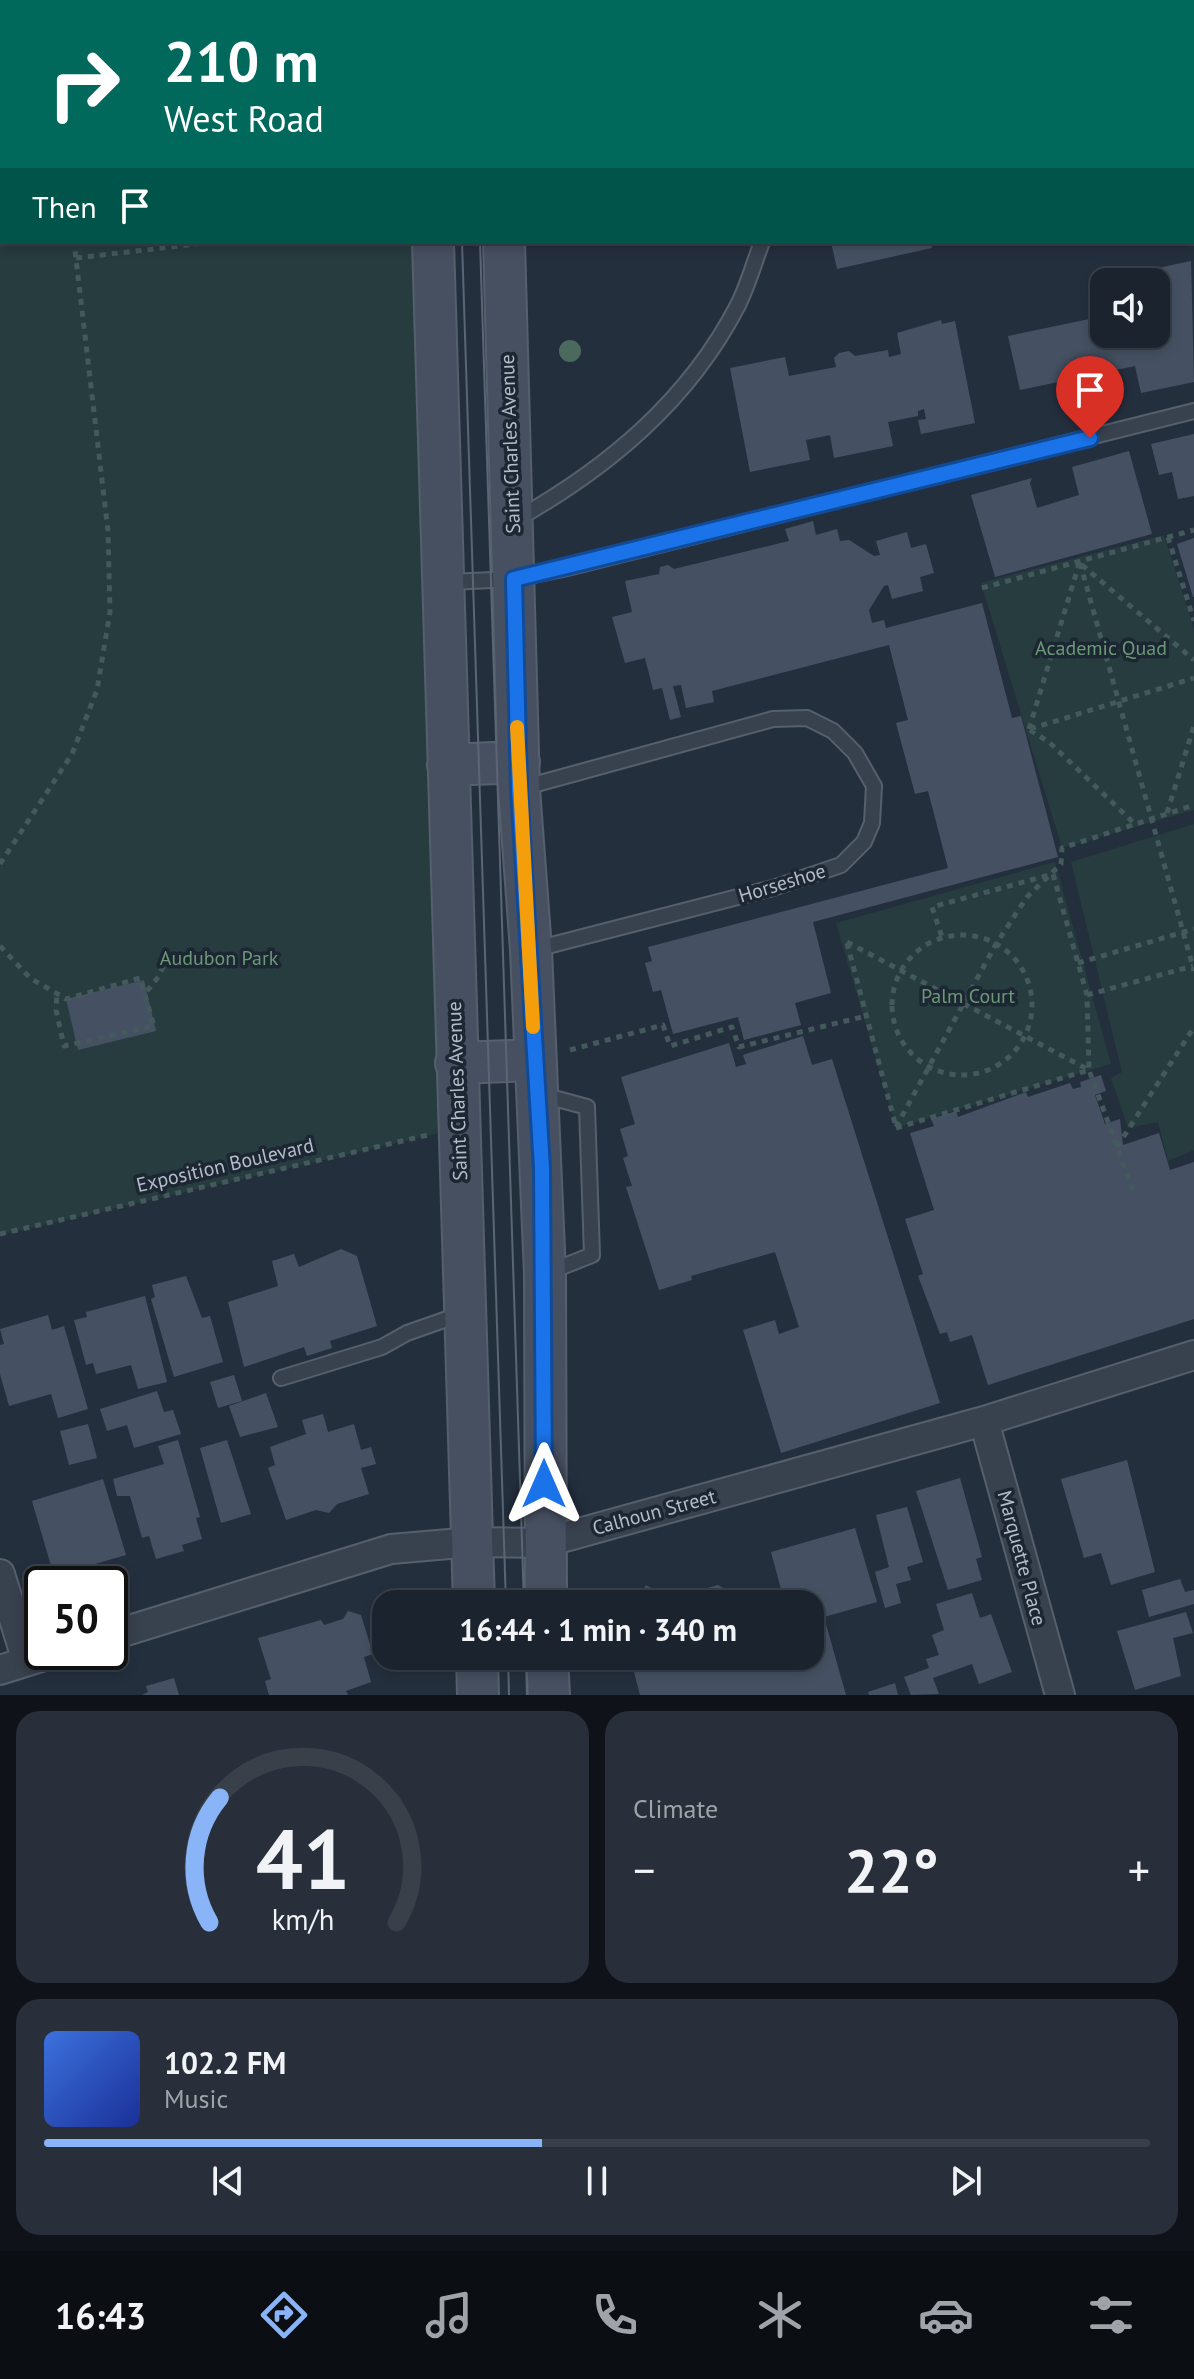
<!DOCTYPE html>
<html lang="en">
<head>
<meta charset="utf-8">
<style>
	body { margin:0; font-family:"PT Sans",sans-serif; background:#282f3a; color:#f1f3f6; height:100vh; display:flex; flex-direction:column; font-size:30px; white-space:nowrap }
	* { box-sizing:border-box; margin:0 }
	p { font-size:26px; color:#a0a4aa }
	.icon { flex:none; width:44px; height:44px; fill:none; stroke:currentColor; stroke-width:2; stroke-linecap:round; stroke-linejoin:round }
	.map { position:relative; height:1695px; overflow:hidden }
	.sheet { display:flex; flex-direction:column; gap:16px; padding:16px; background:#0f1319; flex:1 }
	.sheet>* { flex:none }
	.banner { position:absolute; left:0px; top:0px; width:1194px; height:244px; box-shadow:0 4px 12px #0003,0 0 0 2px #39404a; background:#00695c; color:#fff; overflow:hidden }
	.tools { position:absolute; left:1090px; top:268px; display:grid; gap:16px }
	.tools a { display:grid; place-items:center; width:80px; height:80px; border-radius:16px; background:#1b232e; box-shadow:0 4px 12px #0003,0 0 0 2px #39404a; font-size:40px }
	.speed { position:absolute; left:24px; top:1566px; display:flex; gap:16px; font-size:40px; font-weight:700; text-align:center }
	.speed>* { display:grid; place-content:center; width:104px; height:104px; border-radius:50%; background:#1b232e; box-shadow:0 4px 12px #0003,0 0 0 2px #39404a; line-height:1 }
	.speed .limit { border:4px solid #111; border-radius:12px; background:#fff; color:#111 }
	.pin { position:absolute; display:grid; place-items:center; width:68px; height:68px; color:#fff; margin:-82px -34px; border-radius:50% 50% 50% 0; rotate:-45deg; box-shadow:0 0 8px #0007 }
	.pin .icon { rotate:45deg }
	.me { position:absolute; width:88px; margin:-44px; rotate:0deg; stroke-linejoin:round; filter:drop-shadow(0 0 6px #0008) }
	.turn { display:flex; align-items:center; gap:28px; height:168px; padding:0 32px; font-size:36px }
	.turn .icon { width:104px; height:104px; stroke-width:2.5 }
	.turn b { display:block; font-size:56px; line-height:68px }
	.then { display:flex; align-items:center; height:76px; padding:0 32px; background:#0003; gap:16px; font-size:30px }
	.big { font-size:60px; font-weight:700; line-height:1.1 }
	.sheet .tile { flex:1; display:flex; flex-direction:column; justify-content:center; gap:12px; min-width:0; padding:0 28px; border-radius:24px; background:#282f3a }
	.sheet .dial { align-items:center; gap:0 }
	.dial svg { height:208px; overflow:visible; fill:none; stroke:#39404a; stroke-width:7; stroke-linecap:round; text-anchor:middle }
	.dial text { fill:#f1f3f6; stroke:none }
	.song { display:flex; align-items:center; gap:24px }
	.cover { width:96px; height:96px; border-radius:12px; background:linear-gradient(135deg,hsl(220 70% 55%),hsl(230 70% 35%)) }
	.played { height:8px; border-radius:4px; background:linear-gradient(90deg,#8ab4f8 45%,#39404a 45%) }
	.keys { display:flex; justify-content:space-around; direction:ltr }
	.heat { display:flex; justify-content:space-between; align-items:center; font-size:44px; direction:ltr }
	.sheet .tiles { flex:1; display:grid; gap:16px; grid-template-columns:1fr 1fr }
	.tile:last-child { grid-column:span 2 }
	.trip { position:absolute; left:372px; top:1590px; width:452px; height:80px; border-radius:24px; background:#1b232e; box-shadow:0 4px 12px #0003,0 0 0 2px #39404a; font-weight:700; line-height:80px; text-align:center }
	.dock { display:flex; height:128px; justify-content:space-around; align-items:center; background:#0b0e12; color:#a0a4aa }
	.dock .icon { width:56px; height:56px }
	.dock .on { color:#8ab4f8 }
	.dock b { font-size:36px; color:#f1f3f6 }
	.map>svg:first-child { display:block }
	.green { fill:#263c3f }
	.building { fill:#455162 }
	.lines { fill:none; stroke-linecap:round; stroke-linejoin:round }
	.lane-casing { stroke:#565f6c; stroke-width:18 }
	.street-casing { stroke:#565f6c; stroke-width:32 }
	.secondary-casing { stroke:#565f6c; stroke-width:44 }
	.path { stroke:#44595c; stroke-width:5; stroke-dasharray:6 6; stroke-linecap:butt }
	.lane { stroke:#38414e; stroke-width:14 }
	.street { stroke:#38414e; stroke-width:28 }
	.secondary { stroke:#465061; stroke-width:40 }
	.tram { stroke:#5a6575; stroke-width:2 }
	.tree { fill:#4b6a5d }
	.route-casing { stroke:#114b97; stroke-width:20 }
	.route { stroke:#1a73e8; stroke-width:14 }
	.slow { stroke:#f59e0b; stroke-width:14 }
	.labels { text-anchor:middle; stroke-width:7; stroke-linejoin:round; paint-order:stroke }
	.street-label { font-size:20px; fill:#b4bcc9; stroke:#1d2633 }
	.park-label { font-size:20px; fill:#6b9a76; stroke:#1d2633 }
</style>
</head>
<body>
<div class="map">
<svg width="1194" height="1695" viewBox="0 0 1194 1695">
	<rect width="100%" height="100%" fill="#242f3e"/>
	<path class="green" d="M0 0H409L2 2V242H418L443 1132 0 1235Z
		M1164 535 1194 629V810L1062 848 981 583Z
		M1194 824V1150L1168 1161 1158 1122 1128 1128 1111 1078 1122 1072 1071 862Z
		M1055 862 1111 1064 896 1128 836 923Z"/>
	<path class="building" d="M831 242H931L932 248 837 269Z
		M1191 261 1194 382 1141 393 1135 366 1020 390 1008 336 1104 316V334H1156V282H1141L1139 272Z
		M941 320 942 324 955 321 975 423 921 434 918 420 926 419 924 409 918 411V416L888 422 893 446 834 458 830 435 806 440 810 460 750 472 730 368 785 357 789 376 836 367 834 358 839 353 849 351 855 356 888 350 889 357 901 354 897 333Z
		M1194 434V496L1178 499 1172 472 1159 475 1151 444Z
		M1129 451 1152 534 995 577 971 495 1032 478 1030 483 1037 508 1079 495 1072 467Z
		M813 521 816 535 837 529 840 541 849 540 874 556 880 555 876 541 907 532 911 548 926 544 934 573 920 577 923 591 892 599 888 585 884 586 869 610 872 623 884 620 886 628 982 603 1012 718 1021 716 1058 857 813 922 831 993 795 1003 801 1025 744 1040 738 1017 673 1034 661 990 653 992 645 963 652 961 648 947 948 868 928 791 915 794 896 723 908 720 889 645 712 691 714 702 686 708 681 685 673 686 681 717 670 720 662 688 653 690 645 658 625 663 612 617 632 612 625 581 659 574 660 567 668 565 674 569 789 541 785 529Z
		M1194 538V597H1193L1177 544Z
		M144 980 156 1031 78 1050 66 999Z
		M803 1036 812 1065 832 1059 940 1403 781 1453 743 1330 775 1320 779 1334 799 1327 775 1252 691 1276 692 1280 659 1290 626 1187 632 1186 623 1158 628 1156 620 1129 635 1124 621 1077 729 1043 736 1067 746 1064 743 1055Z
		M1101 1075 1106 1091 1095 1095 1105 1124 1120 1119 1123 1145 1159 1133 1170 1170 1194 1162V1319L988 1385 972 1335 950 1342 947 1332 940 1334 918 1276 923 1274 905 1219 934 1210 910 1133 934 1126 931 1119 956 1111 958 1117 1026 1092 1028 1097 1070 1083 1073 1089 1081 1087 1080 1082Z
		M341 1249 357 1256 377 1326 330 1341 332 1348 307 1356 304 1347 244 1367 228 1302 278 1286 272 1261 294 1254 299 1267Z
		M186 1276 202 1318 210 1316 223 1362 174 1377 151 1299 155 1297 152 1285Z
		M145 1296 167 1382 138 1389 131 1365 96 1374 93 1363 86 1365 74 1320 87 1317 86 1312Z
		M48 1315 52 1330 64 1326 88 1409 58 1418 51 1394 9 1406 0 1374V1345L4 1344 0 1329Z
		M234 1375 242 1401 218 1408 210 1382Z
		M157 1391 164 1412 173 1410 181 1434 134 1448 127 1425 107 1431 100 1409Z
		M266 1393 278 1427 240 1437 229 1406Z
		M323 1414 328 1432 354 1424 361 1450 371 1447 376 1464 361 1468 369 1494 337 1504 329 1513 316 1510 286 1520 268 1468 275 1465 270 1447 306 1434 302 1420Z
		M88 1424 97 1458 69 1465 60 1431Z
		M178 1440 200 1517 196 1518 202 1539 182 1545 184 1551 156 1559 149 1536 142 1538 130 1496H117L113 1479 164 1464 158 1446Z
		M227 1440 251 1514 221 1523 200 1448Z
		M1127 1460 1155 1572 1111 1585 1101 1553 1084 1558 1061 1479Z
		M960 1478 982 1557 976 1559 982 1580 948 1590 916 1491Z
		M103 1479 126 1555 54 1576 32 1501Z
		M907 1507 923 1562 907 1567 911 1580 896 1584 901 1603 885 1608 875 1572 889 1567 876 1515Z
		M855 1528 877 1602 824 1617 846 1695H640L634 1672 653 1665 636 1656H810V1604H785L771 1552Z
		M1180 1579 1185 1592 1194 1590V1604L1149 1617 1142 1590Z
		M646 1585 680 1604H635Z
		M718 1585 752 1604H683L690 1593Z
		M972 1593 980 1618 991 1614 1012 1672 979 1684 972 1664 933 1678 939 1694 911 1695 904 1677 929 1668 926 1659 939 1655 932 1635 944 1630 936 1604Z
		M348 1611 361 1615 373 1654 364 1657 371 1682 346 1691 348 1695H269L265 1681 271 1679 258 1638 321 1620 324 1625 343 1619Z
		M1186 1612 1193 1633 1173 1638 1181 1676 1135 1690 1117 1631Z
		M174 1678 179 1695H142L148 1692 146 1686Z
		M895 1683 898 1695H869L868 1692Z"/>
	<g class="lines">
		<defs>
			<path id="lane" d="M718 0 719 2
				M517 519C609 467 689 400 738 305 748 285 754 263 762 242
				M447 582 514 579 563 569 1194 411
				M522 788 773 719 807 718 833 731 855 753 874 786 872 823 864 842 841 865 773 888 532 950
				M539 1094 587 1107 592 1255 549 1272
				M281 1378 382 1347 407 1333 464 1313"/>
			<path id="street" d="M984 1421 1060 1695
				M0 1574 27 1661
				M110 1636 391 1549 472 1542 543 1543 984 1421 1194 1355
				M0 1670 57 1652"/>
			<path id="secondary" d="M426 0V2
				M496 0V2
				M433 242 474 1604
				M504 242 519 789 531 950 545 1274 546 1604
				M448 765 519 762
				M456 1063 534 1060
				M477 1656 478 1695
				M547 1656 549 1695"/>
		</defs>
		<use href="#lane" class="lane-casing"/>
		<use href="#street" class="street-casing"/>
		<use href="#secondary" class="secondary-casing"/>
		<path class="path" d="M43 0 44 2
			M282 2 299 0
			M76 258 213 242
			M1168 537 1194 621
			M1080 563 1194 971
			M1082 565 1194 660
			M982 588 1194 530
			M1029 729 1079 564
			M1030 729 1194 678
			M1030 730 1049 742 1135 824
			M1167 813 1194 726
			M0 864 72 754 97 690 110 612 108 531 74 242
			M892 1005a70 70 0 1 1 140 0a70 70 0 1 1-140 0Z
			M847 942 1089 1070 1135 1196
			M847 943 896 1127
			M0 946 30 978 66 999 140 978 154 1026 64 1046 56 1010 57 992
			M1078 963 1194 929
			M147 991 159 976 169 953
			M1087 995 1193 966
			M570 1050 663 1025 670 1046 732 1027 739 1047 866 1016
			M896 1127 996 944 1027 897 1061 864 1062 848 1194 805
			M896 1128 1089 1070 1087 995 1053 874 932 907 942 937
			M1117 1147 1194 1027
			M0 1234 428 1135"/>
		<use href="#lane" class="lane"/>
		<use href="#street" class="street"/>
		<use href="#secondary" class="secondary"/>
		<path class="tram" d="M453 0V2
			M470 0V2
			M462 242 506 1604
			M480 242 524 1604
			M508 1656 509 1695
			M526 1656 527 1695"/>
	</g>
	<circle class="tree" cx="570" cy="351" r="11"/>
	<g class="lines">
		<defs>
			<path id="route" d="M544 1484 542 1168 519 789 514 579 1090 438"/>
		</defs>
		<use href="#route" class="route-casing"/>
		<use href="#route" class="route"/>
		<path class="slow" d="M517 727 533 1027"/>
	</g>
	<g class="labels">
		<g class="street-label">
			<text transform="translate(510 444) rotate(-92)" y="7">Saint Charles Avenue</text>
			<text transform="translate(782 883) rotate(-17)" y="7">Horseshoe</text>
			<text transform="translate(457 1091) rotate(-92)" y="7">Saint Charles Avenue</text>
			<text transform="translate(225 1165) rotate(-13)" y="7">Exposition Boulevard</text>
			<text transform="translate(654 1512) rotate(-15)" y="7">Calhoun Street</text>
			<text transform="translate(1022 1558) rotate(75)" y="7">Marquette Place</text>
		</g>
		<g class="park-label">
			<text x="1101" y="655">Academic Quad</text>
			<text x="219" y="965">Audubon Park</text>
			<text x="968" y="1003">Palm Court</text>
		</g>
	</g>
</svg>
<div class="tools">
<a><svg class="icon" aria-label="sound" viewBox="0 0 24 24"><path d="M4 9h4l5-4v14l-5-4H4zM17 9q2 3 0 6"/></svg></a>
</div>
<div class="speed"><div class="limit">50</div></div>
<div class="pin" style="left:1090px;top:438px;background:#d93025"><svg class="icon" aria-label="arrive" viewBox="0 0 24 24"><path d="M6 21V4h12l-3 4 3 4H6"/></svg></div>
<svg class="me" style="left:544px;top:1484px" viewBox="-20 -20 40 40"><path d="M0-17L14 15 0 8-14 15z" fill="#1a73e8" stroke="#fff" stroke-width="4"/></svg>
<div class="trip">16:44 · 1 min · 340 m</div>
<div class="banner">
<div class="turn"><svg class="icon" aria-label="right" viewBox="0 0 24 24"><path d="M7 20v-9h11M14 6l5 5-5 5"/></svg><div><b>210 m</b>West Road</div></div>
<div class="then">Then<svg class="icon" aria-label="arrive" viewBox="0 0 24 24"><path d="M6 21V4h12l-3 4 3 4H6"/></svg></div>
</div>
</div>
<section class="sheet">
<div class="tiles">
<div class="tile dial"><svg viewBox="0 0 100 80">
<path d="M14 69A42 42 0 1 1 86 69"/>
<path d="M14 69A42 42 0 0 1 18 21" stroke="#8ab4f8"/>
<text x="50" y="56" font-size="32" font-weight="700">41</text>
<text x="50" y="72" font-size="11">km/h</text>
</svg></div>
<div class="tile"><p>Climate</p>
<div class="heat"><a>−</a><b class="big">22°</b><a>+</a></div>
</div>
<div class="tile">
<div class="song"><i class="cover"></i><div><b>102.2 FM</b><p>Music</p></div></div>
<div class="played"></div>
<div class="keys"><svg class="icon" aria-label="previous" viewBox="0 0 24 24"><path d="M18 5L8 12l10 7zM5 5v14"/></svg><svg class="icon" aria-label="pause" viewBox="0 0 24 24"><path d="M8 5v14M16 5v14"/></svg><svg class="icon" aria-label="next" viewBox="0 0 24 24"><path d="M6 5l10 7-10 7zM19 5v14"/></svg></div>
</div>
</div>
</section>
<nav class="dock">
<b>16:43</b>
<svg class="icon on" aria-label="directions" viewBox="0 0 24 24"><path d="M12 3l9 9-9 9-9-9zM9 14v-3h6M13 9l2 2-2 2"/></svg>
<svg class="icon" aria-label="music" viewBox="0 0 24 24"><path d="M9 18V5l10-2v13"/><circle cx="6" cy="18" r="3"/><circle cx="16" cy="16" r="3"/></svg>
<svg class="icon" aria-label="phone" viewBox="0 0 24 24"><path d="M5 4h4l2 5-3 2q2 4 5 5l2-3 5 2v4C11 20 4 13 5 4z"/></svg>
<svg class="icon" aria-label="climate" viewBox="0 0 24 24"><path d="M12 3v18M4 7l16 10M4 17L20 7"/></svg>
<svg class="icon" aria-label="car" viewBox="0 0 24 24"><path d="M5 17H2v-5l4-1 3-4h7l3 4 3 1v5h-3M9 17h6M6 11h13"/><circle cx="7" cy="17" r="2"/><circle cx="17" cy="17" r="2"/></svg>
<svg class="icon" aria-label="filters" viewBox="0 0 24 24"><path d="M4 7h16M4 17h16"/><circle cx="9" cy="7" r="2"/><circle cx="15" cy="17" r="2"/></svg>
</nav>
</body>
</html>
